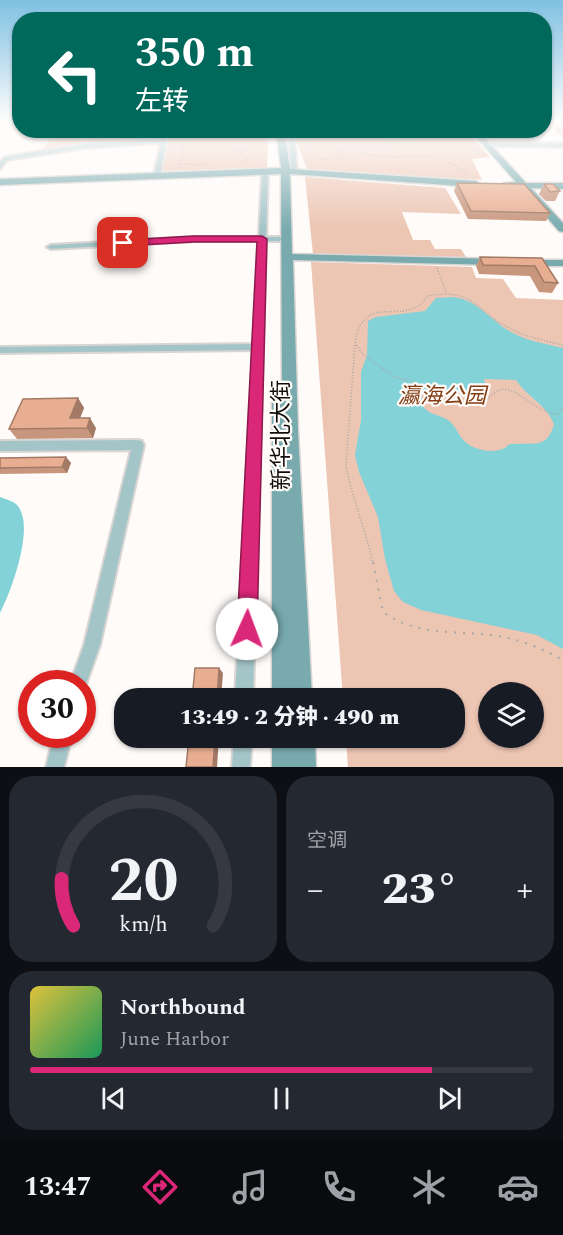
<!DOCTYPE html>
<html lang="zh">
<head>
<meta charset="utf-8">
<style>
	body { margin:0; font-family:Spectral,"Noto Sans SC",serif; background:#242831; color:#f1f3f6; height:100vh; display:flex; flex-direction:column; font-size:22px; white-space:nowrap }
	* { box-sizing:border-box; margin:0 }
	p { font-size:20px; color:#9ea1a6 }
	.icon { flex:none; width:33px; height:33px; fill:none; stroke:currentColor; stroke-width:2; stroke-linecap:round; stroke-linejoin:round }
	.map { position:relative; height:767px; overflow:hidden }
	.panel { display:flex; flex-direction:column; gap:9px; padding:9px; background:#0d0f14; flex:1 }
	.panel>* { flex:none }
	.guide { position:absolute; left:12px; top:12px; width:540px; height:126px; border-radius:24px; box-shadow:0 2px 4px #0004; background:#00695c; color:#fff; overflow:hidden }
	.buttons { position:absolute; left:478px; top:682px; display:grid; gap:12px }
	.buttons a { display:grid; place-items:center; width:66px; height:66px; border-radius:50%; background:#171b24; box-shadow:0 2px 4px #0004; font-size:30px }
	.speed { position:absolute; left:18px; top:670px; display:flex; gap:12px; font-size:30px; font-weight:700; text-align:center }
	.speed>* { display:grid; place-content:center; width:78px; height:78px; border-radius:50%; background:#171b24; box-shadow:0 2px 4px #0004; line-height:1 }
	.speed .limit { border:9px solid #d22; background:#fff; color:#111 }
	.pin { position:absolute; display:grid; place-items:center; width:51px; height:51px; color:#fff; margin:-26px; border-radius:12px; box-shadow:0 3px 9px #0006 }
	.me { position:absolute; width:66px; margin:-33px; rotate:2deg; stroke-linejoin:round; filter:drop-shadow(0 0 4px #0008) }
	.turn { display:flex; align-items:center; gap:21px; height:126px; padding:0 24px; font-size:27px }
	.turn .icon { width:78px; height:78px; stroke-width:2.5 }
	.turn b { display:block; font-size:42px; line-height:51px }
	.big { font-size:45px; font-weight:800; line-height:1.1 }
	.panel .card { flex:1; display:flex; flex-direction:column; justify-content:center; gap:9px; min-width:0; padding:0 21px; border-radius:24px; background:#242831 }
	.panel .dial { align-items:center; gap:0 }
	.dial svg { height:156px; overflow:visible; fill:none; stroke:#363941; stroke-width:7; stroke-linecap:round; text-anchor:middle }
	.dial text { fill:#f1f3f6; stroke:none }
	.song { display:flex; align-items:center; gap:18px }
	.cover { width:72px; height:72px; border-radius:9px; background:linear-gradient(135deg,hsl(50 70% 55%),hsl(150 70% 35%)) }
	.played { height:6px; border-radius:3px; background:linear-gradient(90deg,#db2777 80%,#363941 80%) }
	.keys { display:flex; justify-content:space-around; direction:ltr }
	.heat { display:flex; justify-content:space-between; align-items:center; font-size:33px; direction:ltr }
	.panel .tiles { flex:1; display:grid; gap:9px; grid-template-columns:1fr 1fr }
	.card:last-child { grid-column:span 2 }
	.trip { position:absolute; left:114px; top:688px; width:351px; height:60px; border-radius:24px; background:#171b24; box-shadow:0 2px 4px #0004; font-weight:800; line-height:60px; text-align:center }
	.dock { display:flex; height:96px; justify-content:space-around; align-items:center; background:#090b0e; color:#9ea1a6 }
	.dock .icon { width:42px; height:42px }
	.dock .on { color:#db2777 }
	.dock b { font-size:27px; color:#f1f3f6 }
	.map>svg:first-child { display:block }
	.green { fill:#ecc5b3; fill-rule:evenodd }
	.water { fill:#82d2d8; fill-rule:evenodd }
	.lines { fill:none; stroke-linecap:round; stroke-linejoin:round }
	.street-casing { stroke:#d8d5d3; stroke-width:4 }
	.secondary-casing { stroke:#d8d5d3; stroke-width:3 }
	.path-far1 { stroke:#aaa8a6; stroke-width:1.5; stroke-dasharray:1 2; stroke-linecap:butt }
	.path { stroke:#aaa8a6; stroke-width:2; stroke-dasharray:2 7; stroke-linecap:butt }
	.street { fill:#a4c5c8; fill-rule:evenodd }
	.secondary { fill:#78aaae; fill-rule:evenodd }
	.wall { fill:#c8967d }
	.shaded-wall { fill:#a27a66 }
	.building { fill:#e8ae91; stroke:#a27a66; stroke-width:1.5 }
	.route { fill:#db2777; stroke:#8e194d; stroke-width:1.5 }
	.labels { text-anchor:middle; stroke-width:4.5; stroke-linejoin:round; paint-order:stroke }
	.park-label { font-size:22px; font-style:italic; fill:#823d13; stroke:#fefbf9 }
	.street-label { font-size:22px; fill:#0f0d0b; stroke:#fefbf9 }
</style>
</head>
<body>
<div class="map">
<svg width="563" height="767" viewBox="0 0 563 767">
	<rect width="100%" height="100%" fill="#fefbf9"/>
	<path class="green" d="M55 130 264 131 268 143 267 168 162 171 166 140 115 143 41 152Z
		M292 131H466L490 157 472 159 482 180 307 169Z
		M305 177 445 188 461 214 402 212 413 240H430L435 249H461L466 257 313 254Z
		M311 262 472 267 476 278 503 279 516 298 563 300V767H348L346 738H454V699H343ZM489 693H534V738H489Z"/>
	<path class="water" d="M452 297C478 299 490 321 513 333 528 341 546 344 563 348V649L537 635 421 610 403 602 394 591 385 559 378 517 359 472 355 455 361 420V372L367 355 368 321 376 317 425 311 436 298ZM484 379 516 380C527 397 546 404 554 424 547 450 533 442 513 444 507 444 509 445 505 448 495 453 482 451 473 447 459 441 457 426 448 420 435 412 419 415 422 393L437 388 481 396 483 391 487 388Z
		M0 497C5 499 13 501 17 505 36 525 11 592 0 613Z"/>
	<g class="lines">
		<defs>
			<path id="street" d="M286 130H291L295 143 297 172 294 174 291 172 289 143Z
				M164 139 167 141 160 175 157 177 154 175 161 143 85 148 7 160 0 169V162L5 157 85 144Z
				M483 143H563V147L485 146Z
				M265 170 268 172 266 237H280L284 239 280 241H266L253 699H235L253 350 0 353V347L253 344 258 241H194L51 249 47 247 51 245 194 237H259L262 172Z
				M138 440 142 441 144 445 100 645 86 684 82 691V684H70L84 645 131 450 0 451V441Z
				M54 735H72L64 767H46Z
				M234 738H252L250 767H232Z"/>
			<path id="secondary" d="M276 130H284L290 169 476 181 480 184 476 187 290 174 292 254 497 259 503 262 497 265 293 260 298 431 312 699H272V403L274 399 282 397 281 174 0 185V179L281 168Z
				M470 130H477L526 183H563V189L531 188 563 223V232L559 231 521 188 503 187V183L516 182Z
				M563 260V266H527L521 263 527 260Z
				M272 738H315L316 767H272Z"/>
		</defs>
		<use href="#street" class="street-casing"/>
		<use href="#secondary" class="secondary-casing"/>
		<path class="path-far1" d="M0 128H20
			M194 130V134L182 145V158L179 164 208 165
			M303 130 312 155 321 159 342 157 341 149 346 146H382L427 133 429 130
			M358 146 362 153C407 166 426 140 468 175
			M235 148 247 158 245 164
			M437 268 446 292
			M356 345 364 355 394 377 414 382 429 394H458L486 401C506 376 519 397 539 408 544 411 551 413 557 415L563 407
			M373 564C366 530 352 499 346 465L355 344C362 288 408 330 427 296 477 288 472 309 509 328 526 337 545 341 563 345"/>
		<path class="path" d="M373 562 383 612C417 637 459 630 498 636 522 640 543 649 563 660"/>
		<use href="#street" class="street"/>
		<use href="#secondary" class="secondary"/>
	</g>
	<path class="wall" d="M557 123H563V137L554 129Z
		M457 183 550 213 546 221 468 219 454 191Z
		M544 184 560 191 555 201H546L539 194Z
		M480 257 542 258 558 283 552 293 539 292 530 276 479 274 476 266Z
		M78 398 84 408 80 418 96 428 93 438 17 439 9 429Z
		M66 457 71 463 67 473 0 474V458Z"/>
	<path class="shaded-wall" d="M78 398 84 408 76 428 70 418Z
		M90 418 96 428 93 438 87 428Z
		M66 457 71 463 67 473 62 467Z
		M219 668 223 673 221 699H217Z
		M215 738H219L217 767H213Z"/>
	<path class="building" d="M457 183 524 184 550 213 471 211Z
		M544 184H553L560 191 550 192Z
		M480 257 542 258 558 283 544 282 535 266 483 265Z
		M78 398 70 418H90L87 428 9 429 23 399Z
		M66 457 62 467 0 468V458Z
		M195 668H219L217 699H192Z
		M189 738H215L213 767H186Z"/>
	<linearGradient id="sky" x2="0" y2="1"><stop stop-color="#7fc0e2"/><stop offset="0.53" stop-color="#fffdfc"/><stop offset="1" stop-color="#fffdfc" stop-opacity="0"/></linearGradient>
	<rect width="563" height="230" fill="url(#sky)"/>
	<path class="route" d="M194 236H262L267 239 257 629 254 636 247 639 240 636 237 629 257 242H194L123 246 118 243 123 240Z"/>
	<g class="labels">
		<g class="park-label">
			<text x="442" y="403">瀛海公园</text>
		</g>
		<g class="street-label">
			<text transform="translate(280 435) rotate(-90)" y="8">新华北大街</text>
		</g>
	</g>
</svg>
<div class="buttons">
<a><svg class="icon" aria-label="layers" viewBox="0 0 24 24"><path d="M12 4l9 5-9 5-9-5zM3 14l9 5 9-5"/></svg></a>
</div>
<div class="speed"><div class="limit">30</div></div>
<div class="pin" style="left:123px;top:243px;background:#d93025"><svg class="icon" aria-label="arrive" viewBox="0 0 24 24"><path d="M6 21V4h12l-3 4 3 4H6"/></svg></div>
<svg class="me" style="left:247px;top:629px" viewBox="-20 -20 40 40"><circle r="19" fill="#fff"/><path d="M0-13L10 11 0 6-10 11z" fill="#db2777"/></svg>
<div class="trip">13:49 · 2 分钟 · 490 m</div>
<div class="guide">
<div class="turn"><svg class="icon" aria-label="left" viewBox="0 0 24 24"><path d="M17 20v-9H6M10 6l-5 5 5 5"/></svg><div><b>350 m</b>左转</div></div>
</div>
</div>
<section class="panel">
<div class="tiles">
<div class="card dial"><svg viewBox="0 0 100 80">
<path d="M14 69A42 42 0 1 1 86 69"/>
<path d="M14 69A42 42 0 0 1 8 45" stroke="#db2777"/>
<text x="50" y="56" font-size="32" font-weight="700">20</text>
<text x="50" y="72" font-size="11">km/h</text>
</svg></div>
<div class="card"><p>空调</p>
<div class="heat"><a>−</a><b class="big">23°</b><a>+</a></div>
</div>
<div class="card">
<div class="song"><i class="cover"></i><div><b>Northbound</b><p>June Harbor</p></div></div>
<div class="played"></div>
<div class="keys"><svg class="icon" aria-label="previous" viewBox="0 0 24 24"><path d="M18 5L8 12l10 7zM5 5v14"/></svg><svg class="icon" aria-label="pause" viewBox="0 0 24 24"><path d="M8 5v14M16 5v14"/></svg><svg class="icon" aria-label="next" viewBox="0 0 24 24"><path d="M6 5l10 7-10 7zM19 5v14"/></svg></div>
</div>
</div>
</section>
<nav class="dock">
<b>13:47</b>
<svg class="icon on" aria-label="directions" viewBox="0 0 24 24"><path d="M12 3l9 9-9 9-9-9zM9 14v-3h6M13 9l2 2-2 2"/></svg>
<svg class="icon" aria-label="music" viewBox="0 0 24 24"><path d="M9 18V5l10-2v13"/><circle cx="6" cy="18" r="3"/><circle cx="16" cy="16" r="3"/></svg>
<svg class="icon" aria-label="phone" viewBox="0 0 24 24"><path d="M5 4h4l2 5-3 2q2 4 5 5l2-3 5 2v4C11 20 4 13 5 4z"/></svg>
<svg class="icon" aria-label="climate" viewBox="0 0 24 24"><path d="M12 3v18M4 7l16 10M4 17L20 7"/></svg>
<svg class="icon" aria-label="car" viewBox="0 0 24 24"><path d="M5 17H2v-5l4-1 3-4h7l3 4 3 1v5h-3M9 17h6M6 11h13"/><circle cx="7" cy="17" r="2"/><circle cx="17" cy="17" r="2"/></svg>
</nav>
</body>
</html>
